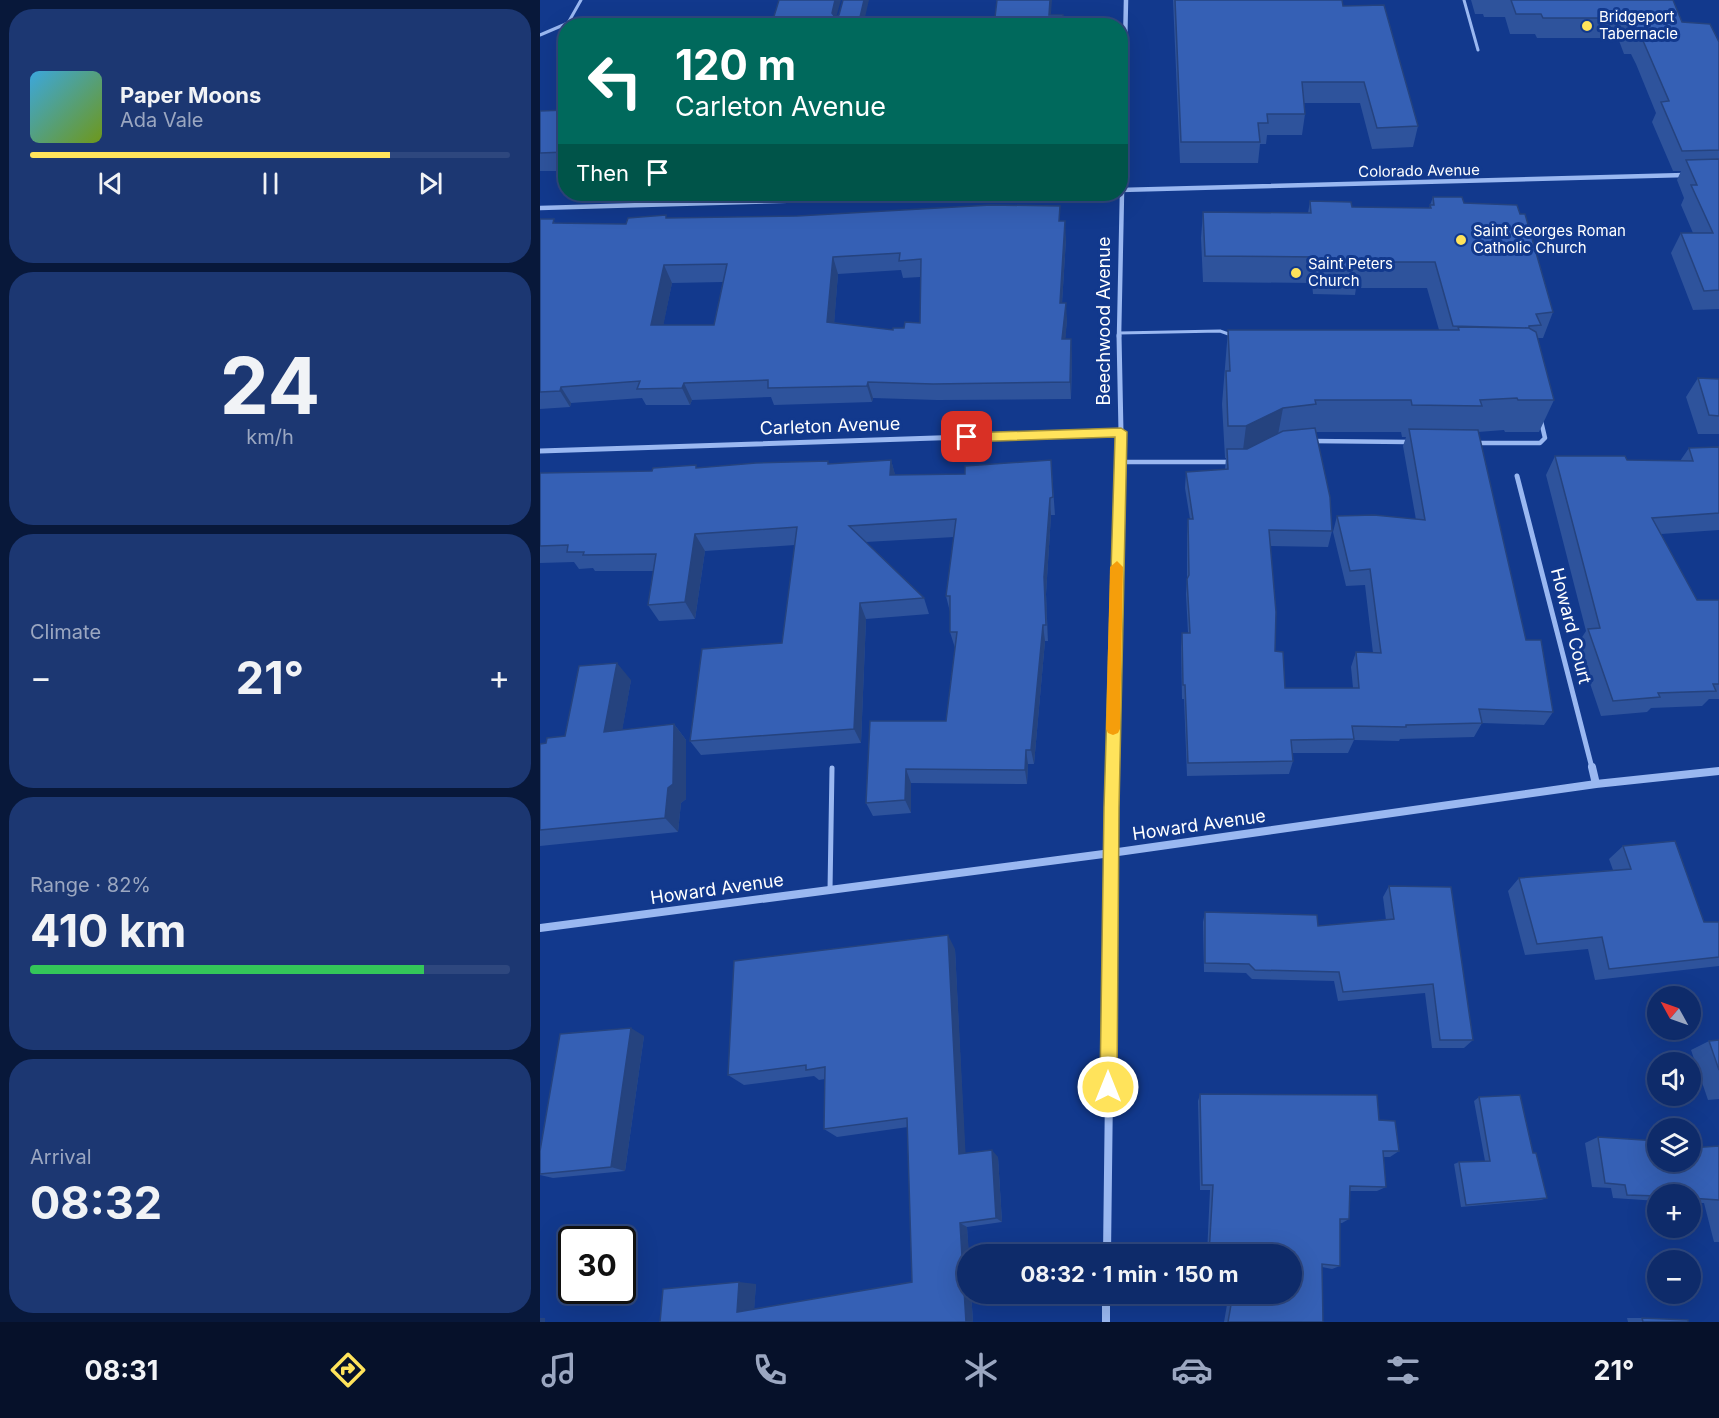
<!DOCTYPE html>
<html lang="en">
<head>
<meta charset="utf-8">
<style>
	body { margin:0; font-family:Inter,sans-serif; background:#1c3772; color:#f1f3f6; height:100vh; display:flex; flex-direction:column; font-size:22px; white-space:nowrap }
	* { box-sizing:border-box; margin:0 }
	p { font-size:20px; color:#9ba7c1 }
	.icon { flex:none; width:33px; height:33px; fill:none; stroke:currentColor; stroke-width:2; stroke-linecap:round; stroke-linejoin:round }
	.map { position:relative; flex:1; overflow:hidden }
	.side { display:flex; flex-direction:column; gap:9px; padding:9px; background:#08183a; width:540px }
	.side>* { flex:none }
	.banner { position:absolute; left:18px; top:18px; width:570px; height:183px; border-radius:24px; box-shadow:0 6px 24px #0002,0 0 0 2px #2e477e; background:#00695c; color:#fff; overflow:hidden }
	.needle { width:39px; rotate:310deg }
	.buttons { position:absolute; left:1107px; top:986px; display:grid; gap:12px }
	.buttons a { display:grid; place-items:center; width:54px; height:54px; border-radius:50%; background:#0e2b6a; box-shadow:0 6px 24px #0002,0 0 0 2px #2e477e; font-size:30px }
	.speed { position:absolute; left:18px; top:1226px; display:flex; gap:12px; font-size:30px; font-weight:700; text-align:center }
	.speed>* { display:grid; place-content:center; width:78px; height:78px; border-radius:50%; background:#0e2b6a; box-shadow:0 6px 24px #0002,0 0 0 2px #2e477e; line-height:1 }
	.speed .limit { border:3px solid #111; border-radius:9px; background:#fff; color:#111 }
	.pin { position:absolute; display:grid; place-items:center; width:51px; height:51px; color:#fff; margin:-26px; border-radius:12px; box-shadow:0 3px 9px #0006 }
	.me { position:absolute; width:66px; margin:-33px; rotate:0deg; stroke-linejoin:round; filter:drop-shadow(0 0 4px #0008) }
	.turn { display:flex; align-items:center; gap:21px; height:126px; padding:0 18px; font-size:27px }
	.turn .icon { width:78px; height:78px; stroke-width:2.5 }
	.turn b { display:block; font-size:42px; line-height:51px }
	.then { display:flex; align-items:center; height:57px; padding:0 18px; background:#0003; gap:12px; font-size:22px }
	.big { font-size:45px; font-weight:700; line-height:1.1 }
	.side .tile { flex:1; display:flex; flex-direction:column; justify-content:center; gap:9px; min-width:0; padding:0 21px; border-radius:24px; background:#1c3772 }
	.side .dial { align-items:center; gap:0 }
	.dial b { font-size:78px; line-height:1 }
	.song { display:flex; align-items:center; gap:18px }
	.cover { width:72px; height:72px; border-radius:9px; background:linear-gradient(135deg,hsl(200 70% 55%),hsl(80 70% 35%)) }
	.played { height:6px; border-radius:3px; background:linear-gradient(90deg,#ffe35b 75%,#2e477e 75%) }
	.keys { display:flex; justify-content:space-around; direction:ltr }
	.heat { display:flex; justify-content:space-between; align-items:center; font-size:33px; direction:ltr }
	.charge { height:9px; border-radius:4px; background:linear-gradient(90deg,#34c759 82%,#2e477e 0) }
	.trip { position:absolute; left:417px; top:1244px; width:345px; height:60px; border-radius:30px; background:#0e2b6a; box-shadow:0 6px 24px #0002,0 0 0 2px #2e477e; font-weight:700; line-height:60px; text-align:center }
	.tabs { display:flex; height:96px; justify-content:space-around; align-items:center; background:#06112a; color:#9ba7c1 }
	.tabs .icon { width:42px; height:42px }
	.tabs .on { color:#ffe35b }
	.tabs b { font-size:27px; color:#f1f3f6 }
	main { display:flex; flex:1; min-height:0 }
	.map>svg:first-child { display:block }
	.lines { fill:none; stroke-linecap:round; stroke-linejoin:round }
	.service-far2 { stroke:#9ab8f1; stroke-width:3 }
	.service-far1 { stroke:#9ab8f1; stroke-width:4.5 }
	.service { stroke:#9ab8f1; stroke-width:5 }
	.minor-far2 { stroke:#9ab8f1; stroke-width:4.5 }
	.minor-far1 { stroke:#9ab8f1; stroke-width:5 }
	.minor { stroke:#9ab8f1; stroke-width:8 }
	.wall { fill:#2e539c; fill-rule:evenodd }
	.shaded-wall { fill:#25437f }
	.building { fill:#3560b5; stroke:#25437f; stroke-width:1.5; fill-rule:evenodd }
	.route { fill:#ffe35b; stroke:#a6943b; stroke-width:1.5 }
	.slow { fill:#f59e0b }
	.poi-dot { fill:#ffe35b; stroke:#12398d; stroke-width:2 }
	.labels { text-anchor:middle; stroke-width:6; stroke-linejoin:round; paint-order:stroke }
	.far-poi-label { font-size:15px; fill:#fff; stroke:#12398d; text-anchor:start }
	.far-street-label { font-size:15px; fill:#fff; stroke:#12398d }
	.street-label { font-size:18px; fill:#fff; stroke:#12398d }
</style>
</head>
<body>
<main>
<section class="side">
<div class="tile">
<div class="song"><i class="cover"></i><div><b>Paper Moons</b><p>Ada Vale</p></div></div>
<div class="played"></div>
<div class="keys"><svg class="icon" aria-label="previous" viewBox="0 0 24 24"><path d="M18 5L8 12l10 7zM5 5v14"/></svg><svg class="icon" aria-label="pause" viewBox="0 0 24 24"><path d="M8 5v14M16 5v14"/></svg><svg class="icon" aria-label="next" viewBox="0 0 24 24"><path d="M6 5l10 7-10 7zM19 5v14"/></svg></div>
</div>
<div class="tile dial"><b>24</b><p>km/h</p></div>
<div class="tile"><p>Climate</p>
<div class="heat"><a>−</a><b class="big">21°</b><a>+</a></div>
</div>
<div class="tile"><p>Range · 82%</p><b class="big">410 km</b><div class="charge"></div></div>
<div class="tile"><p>Arrival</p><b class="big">08:32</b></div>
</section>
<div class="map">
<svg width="1179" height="1322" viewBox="0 0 1179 1322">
	<rect width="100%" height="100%" fill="#12398d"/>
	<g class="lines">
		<path class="service-far2" d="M924 0 938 50
			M0 35 28 23 41 0
			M579 333 680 331 694 336"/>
		<path class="service-far1" d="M691 335 694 336
			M772 441 869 442
			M937 443H1000L1005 438 1001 421
			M579 462H690"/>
		<path class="service" d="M290 890 292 768"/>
		<path class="minor-far2" d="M580 190 1145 175
			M0 208 475 194
			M579 337 586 0"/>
		<path class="minor-far1" d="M0 451 581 432
			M977 476 1052 768
			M573 768 581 432 579 335"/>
		<path class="minor" d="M1052 767 1056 784
			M0 928 571 853 1056 784 1179 771
			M567 1254 573 767
			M566 1293V1322"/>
	</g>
	<path class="wall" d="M633 0H802L803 6 878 126 873 147 832 149 820 103H764L765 114 762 135H727L726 144H720L718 163H640Z
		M931 0H1133L1142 22 1179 42V309L1153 310 1131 253 1141 233H1153L1141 205 1144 198 1137 180 1141 171H1133L1112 122 1116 113 1096 64 1091 54H1084L1078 38H997L995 34H970L965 17H944L943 14H935Z
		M26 110V171H0V111Z
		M893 197 924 203 1013 312 1003 338H997L1014 400 999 432H965L964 430 938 432 986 640 1013 712 1004 725 942 723 934 737 860 739 859 741 814 740 808 753H752L753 761 749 774 647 776 644 699H642L641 648 642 633H648L646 594 647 578V535L648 519H650L645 488 646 472 685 469 686 458H685L682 404 688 330H899L887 288H816L815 295 773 294 772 283 663 282 661 238 663 212 768 213 770 201 812 207 889 208ZM776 432H861L862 437H866L863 446 876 520 797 516 793 532 806 586 825 585 833 653 816 652 811 667 813 688H745L735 651 730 546 788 547 792 531Z
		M127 218 521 221 526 239 522 303 527 320 525 339 532 356 531 399 397 400 333 398 332 402 234 405 231 397 152 400 150 405H106L102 398 31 403 30 407 0 409V219L16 223 86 224ZM361 270 363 278 380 277V323L364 328 353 330 294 323 298 274ZM183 282 174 325H123L132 283Z
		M1158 378 1179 379V434H1158L1146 397Z
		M1179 447V530L1121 534 1157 600H1179V699H1169L1162 706 1111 708 1107 712 1061 716 1037 645 1046 631 1006 475 1015 456 1087 460 1140 461 1149 448Z
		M351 460 355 475 425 474 511 460 515 515H511L506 594 508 641H505L494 764H488L487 784 371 783V813L333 816 326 803 406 721 415 648 410 632V612L406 596 414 537 326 542 384 598 389 614 326 619 321 743 161 755 150 741 242 643 255 545 165 551 155 619 119 621 108 605 114 571H55L53 568 39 569 34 562 0 563V473L112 471 158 468 289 464Z
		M91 680 82 730 134 724 146 740V799L141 803 138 832 0 846V744L6 743 25 736Z
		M1083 846 1164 922H1179V966L1055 980 1048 949 985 955 968 891 979 878 1073 870 1069 859Z
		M849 886 933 1040 924 1048H892L885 993 798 1001 794 981 712 979 706 973 664 972 663 922 665 912 778 926 846 920 843 897Z
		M415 949 425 1153 458 1157 462 1222 427 1227 433 1322H120L216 1284 214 1309 372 1282 368 1127 297 1137 284 1129 285 1079 279 1080 274 1076 204 1085 188 1075Z
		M104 1036 85 1171 13 1178 0 1175V1151Z
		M1179 1040V1099L1168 1100 1151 1050 1169 1041Z
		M660 1094 839 1120 859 1151 850 1157H843L846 1187 837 1191H810L809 1219 802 1223H800V1266L792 1269 782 1267 783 1322H684L689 1293H752V1254H667L670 1190H660L658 1101Z
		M939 1097 993 1153 1007 1198 1001 1200 921 1207 914 1164 919 1162 945 1161 934 1101Z
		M1058 1137 1118 1161 1179 1146V1242H1174L1164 1203H1150V1194H1118V1201L1073 1198 1071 1188 1052 1187 1045 1143Z
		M1087 1318H1102L1148 1322H1088Z"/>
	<path class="shaded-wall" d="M295 0H301L294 25 292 13Z
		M324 0H329L323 26H318Z
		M510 0H512L510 26 509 15Z
		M525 221 526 239 521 320 520 303Z
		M293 257 298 274 293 339 287 322Z
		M124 265 132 283 120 342 111 325Z
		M526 303 527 320 524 357 522 339Z
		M531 339 532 356 531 399 530 382Z
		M328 382 333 398 332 402 327 386Z
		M144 383 152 400 150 405 142 388Z
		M21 387 31 403 30 407 20 391Z
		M743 408 737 440 702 458 706 426Z
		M351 460 356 478 350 475Z
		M510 498 511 515 506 594 508 641 504 577Z
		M155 534 165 551 155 619 145 602Z
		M320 603 326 619 321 743 314 729Z
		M503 625 505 641 494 764 491 750Z
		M77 663 91 680 79 749 64 732Z
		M134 724 146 740V799L141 803 138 832 125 818Z
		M486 750 488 764 487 784 485 770Z
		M366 769 371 783V813L365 800Z
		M408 935 415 949 426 1161 419 1154Z
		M91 1028 104 1036 85 1171 71 1167Z
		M452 1150 458 1157 462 1222 456 1218Z
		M420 1223 427 1227 429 1254H428V1293H431L433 1322H426Z
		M199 1282 216 1284 214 1313 197 1312Z
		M0 1318H5V1322H0Z"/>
	<path class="building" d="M239 0H295L292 13 295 17 299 15 303 0H324L318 26H231Z
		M457 0H510L509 15H523V26H454Z
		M635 0H802L803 6 844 5 878 126 837 128 824 82H762L765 114H727L728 123H718L720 142H641Z
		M971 0H1133L1142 22 1170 24 1179 42V150L1142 151 1121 102 1129 101 1104 43 1099 34H1092L1086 18H1003L1001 14H976Z
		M26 110V152L0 153V111Z
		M1179 159V290L1164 291 1141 233H1173L1151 185H1157L1146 160Z
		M893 197H922L924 203 977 205 980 214H985L1013 312 996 314 1001 325 989 326V328L913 326 895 262H819L820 269H778L776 257 665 256 663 212 771 213 770 201 811 202 812 207 891 208 890 205H894Z
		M451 205 520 206 519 221H525L520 303H526L522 339H531L530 382 393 384 328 382 327 386 228 388V380L144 383 142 388 97 389 100 381 21 387 20 391 0 392V219H14L13 223 86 224 88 218 126 215V218L257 216ZM360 253 359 261 381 259 380 323 365 322 364 328H353V330L287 322 293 257ZM187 264 174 325H111L124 265Z
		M918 327 989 328 996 332 1014 400H978L977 398 940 400 942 406 872 405 871 400H775L776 404 743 408 706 426H688L686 371H690L688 330H919Z
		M1158 378 1179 379V416L1169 415Z
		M775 428 790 497 792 531 729 530 736 612 735 651 743 652 745 688H819L816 652 841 653 830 569 810 571 797 516 834 515 885 520 869 429 938 430 986 640H1001L1013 712 939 709 942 723 866 725V727L812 726 814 739 751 740 753 761 648 763 645 685H643L642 633H650L647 579 649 575 648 519H653L646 472 688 469 687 449H707L743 431Z
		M1179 447V513L1112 518 1157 600H1179V684H1173L1176 691 1118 693 1120 697 1073 701 1048 629 1060 628 1015 456H1085L1087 460 1153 461 1149 448Z
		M351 460 350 475 425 474V466L511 460 513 497 510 498 504 577 506 625H503L491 750H486L485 770 366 769 365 800 326 803 330 721H406L417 632H410V596H406L416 519 309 526 384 598 320 603 314 729 150 741 162 649 242 643 257 527 155 534 145 602 108 605 116 554 43 555 44 552H27L28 545 0 546V473L112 471 113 468 156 465V468L216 463 288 461V464Z
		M77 663 64 732 134 724 133 784 128 788 125 818 0 830V744L6 743 7 738 25 736 39 666Z
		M1135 841 1164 922H1179V957L1069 969 1062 937 997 944 979 878 1091 869 1083 846Z
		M849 886 911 887 933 1040H900L893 984 803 992 799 972 715 970 709 964 665 963V912L777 915 778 926 854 919Z
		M408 935 419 1154 452 1150 456 1218 420 1223 426 1322H120L123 1289 199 1282 197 1312 372 1282 367 1118 284 1129 285 1067 266 1070V1065L188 1075 194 961Z
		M91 1028 71 1167 0 1174V1151L20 1034Z
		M1179 1040V1070L1169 1041Z
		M660 1094 837 1095 839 1120 855 1121 859 1151H843L846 1187 810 1186 809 1219H800V1266L782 1264 783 1322H688L693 1293H752V1254H669L673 1185H662Z
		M980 1095 993 1153H996L1007 1198 926 1205 919 1162 950 1161 939 1097Z
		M1058 1137 1118 1141V1161H1150V1148L1179 1146V1200L1150 1198V1194H1118V1196L1087 1195 1085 1185 1065 1183Z
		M1102 1318 1148 1320V1322H1103Z"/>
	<path class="route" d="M581 428 587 432 579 808 577 1087 574 1093 568 1096 563 1093 560 1087 564 808 575 437 427 442 421 437 427 433Z"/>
	<path class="slow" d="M577 561 583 567 580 729 578 733 573 735 568 733 566 729 570 567Z"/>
	<g class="poi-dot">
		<circle cx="1047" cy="26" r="6"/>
		<circle cx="921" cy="240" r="6"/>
		<circle cx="756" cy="273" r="6"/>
	</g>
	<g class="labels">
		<g class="far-poi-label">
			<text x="1059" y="22">Bridgeport<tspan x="1059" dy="17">Tabernacle</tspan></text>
			<text x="933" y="236">Saint Georges Roman<tspan x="933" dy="17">Catholic Church</tspan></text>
			<text x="768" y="269">Saint Peters<tspan x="768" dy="17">Church</tspan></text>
		</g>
		<g class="far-street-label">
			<text transform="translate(879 171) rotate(-1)" y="5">Colorado Avenue</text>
		</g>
		<g class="street-label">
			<text transform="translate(564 321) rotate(-90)" y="6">Beechwood Avenue</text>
			<text transform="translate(290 426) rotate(-2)" y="6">Carleton Avenue</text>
			<text transform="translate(1031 626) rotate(76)" y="6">Howard Court</text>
			<text transform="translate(659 825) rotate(-8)" y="6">Howard Avenue</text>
			<text transform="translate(177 889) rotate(-8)" y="6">Howard Avenue</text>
		</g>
	</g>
</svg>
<div class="buttons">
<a><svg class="needle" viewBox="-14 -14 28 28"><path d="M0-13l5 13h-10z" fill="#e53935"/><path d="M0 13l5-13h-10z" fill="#9ba7c1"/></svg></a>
<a><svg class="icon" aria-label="sound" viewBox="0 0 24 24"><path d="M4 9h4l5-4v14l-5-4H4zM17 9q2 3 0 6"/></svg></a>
<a><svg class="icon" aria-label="layers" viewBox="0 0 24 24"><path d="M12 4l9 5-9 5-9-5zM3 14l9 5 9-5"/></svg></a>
<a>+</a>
<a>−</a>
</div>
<div class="speed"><div class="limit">30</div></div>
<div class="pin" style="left:427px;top:437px;background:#d93025"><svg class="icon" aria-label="arrive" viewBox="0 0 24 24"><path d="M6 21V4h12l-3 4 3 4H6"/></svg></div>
<svg class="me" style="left:568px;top:1087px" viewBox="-20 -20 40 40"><circle r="17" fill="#ffe35b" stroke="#fff" stroke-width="3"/><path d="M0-11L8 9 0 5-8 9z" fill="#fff"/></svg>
<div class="trip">08:32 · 1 min · 150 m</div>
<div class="banner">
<div class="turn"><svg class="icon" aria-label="left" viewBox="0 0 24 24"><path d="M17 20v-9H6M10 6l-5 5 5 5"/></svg><div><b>120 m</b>Carleton Avenue</div></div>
<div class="then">Then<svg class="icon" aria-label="arrive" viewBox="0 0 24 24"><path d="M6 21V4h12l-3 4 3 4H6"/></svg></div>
</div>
</div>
</main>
<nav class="tabs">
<b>08:31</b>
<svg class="icon on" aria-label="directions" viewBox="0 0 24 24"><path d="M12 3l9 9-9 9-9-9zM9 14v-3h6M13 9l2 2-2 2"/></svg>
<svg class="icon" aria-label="music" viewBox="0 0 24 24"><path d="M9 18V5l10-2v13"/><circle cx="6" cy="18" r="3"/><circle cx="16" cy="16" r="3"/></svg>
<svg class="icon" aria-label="phone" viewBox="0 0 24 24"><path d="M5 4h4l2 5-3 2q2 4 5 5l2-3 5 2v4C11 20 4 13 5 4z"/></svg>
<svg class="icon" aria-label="climate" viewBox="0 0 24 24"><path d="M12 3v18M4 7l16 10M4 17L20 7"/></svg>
<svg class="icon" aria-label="car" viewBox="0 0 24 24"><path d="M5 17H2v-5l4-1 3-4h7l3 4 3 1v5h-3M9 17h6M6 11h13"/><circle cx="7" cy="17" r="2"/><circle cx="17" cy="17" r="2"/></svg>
<svg class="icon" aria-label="filters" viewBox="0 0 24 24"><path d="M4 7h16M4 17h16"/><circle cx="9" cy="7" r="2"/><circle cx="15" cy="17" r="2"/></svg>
<b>21°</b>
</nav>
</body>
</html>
